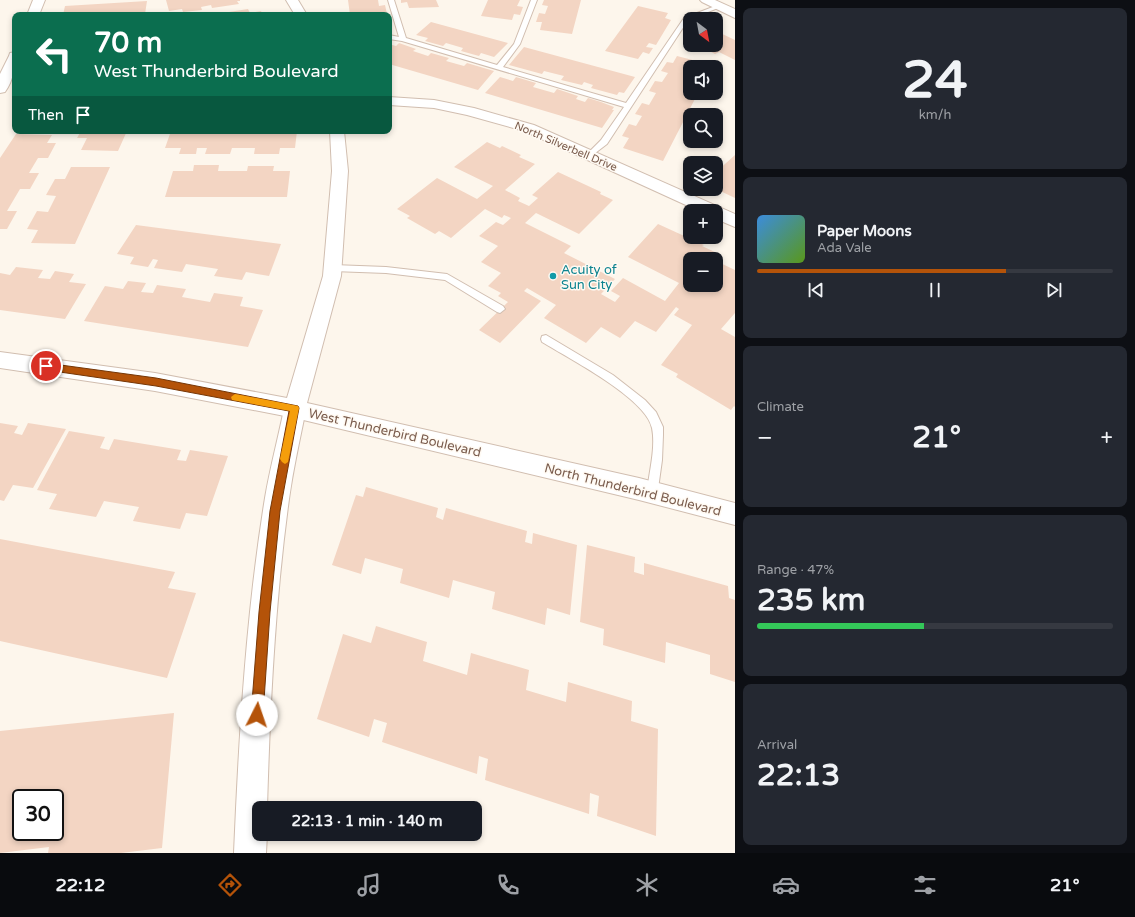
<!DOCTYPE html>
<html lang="en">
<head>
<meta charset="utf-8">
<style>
	body { margin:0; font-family:"Varela Round",sans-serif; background:#242831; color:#f1f3f6; height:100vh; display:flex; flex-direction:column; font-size:15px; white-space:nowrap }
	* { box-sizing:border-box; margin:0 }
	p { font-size:13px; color:#9ea1a6 }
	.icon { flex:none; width:22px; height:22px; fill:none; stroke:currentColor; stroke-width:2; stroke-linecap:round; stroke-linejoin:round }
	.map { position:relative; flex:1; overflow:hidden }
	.drawer { display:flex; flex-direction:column; gap:8px; padding:8px; background:#0d0f14; width:400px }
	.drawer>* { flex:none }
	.hud { position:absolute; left:12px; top:12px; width:380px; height:122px; border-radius:8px; box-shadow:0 2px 6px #0003; background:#0b6e4f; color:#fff; overflow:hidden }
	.needle { width:26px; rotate:148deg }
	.fabs { position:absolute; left:683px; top:12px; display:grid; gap:8px }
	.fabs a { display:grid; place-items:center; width:40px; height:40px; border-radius:8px; background:#171b24; box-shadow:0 2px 6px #0003; font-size:20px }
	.speed { position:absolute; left:12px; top:789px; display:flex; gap:8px; font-size:20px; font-weight:700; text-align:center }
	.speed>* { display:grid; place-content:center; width:52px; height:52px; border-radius:50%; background:#171b24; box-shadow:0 2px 6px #0003; line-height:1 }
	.speed .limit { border:2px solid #111; border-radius:6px; background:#fff; color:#111 }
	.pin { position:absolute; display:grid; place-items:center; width:34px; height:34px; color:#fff; margin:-17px; border:2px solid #fff; border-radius:50%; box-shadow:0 1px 4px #0007 }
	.me { position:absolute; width:44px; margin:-22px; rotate:4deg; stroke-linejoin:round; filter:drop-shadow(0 0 3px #0008) }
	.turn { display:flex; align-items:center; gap:14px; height:84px; padding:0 16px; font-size:18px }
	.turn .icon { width:52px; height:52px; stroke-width:2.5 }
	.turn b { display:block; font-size:28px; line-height:34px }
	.then { display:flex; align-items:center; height:38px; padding:0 16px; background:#0003; gap:8px; font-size:15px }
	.big { font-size:30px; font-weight:700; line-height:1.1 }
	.drawer .tile { flex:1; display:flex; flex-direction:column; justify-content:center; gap:6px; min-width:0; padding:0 14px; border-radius:8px; background:#242831 }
	.drawer .dial { align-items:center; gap:0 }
	.dial b { font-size:52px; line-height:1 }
	.song { display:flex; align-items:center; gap:12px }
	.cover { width:48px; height:48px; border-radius:6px; background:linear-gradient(135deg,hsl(210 70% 55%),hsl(90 70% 35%)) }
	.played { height:4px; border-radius:2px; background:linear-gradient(90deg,#b45309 70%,#363941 70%) }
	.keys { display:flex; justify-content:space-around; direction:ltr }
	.heat { display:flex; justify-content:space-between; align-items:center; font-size:22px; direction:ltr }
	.charge { height:6px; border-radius:3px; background:linear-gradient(90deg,#34c759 47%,#363941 0) }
	.trip { position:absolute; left:252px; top:801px; width:230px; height:40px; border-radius:8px; background:#171b24; box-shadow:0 2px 6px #0003; font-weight:700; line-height:40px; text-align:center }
	.dock { display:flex; height:64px; justify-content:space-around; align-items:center; background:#090b0e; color:#9ea1a6 }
	.dock .icon { width:28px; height:28px }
	.dock .on { color:#b45309 }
	.dock b { font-size:18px; color:#f1f3f6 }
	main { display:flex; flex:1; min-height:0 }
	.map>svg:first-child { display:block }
	.building { fill:#f3d5c3; fill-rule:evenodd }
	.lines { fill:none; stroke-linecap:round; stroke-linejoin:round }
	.service-casing { stroke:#d1beb0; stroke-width:2 }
	.minor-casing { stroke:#d1beb0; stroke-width:2 }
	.tertiary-casing { stroke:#d1beb0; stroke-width:2 }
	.service { fill:#fff; fill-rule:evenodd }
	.minor { fill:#fff; fill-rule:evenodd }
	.tertiary { fill:#fff; fill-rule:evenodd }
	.route { fill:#b45309; stroke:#753606 }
	.slow { fill:#f59e0b }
	.culture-dot { fill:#0f9aa8; stroke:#fffaf3; stroke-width:1.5 }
	.labels { text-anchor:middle; stroke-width:3; stroke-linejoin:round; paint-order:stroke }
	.far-street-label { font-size:11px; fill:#7a5c4d; stroke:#fffaf3 }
	.culture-label { font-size:13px; fill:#0d838f; stroke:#fffaf3; text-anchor:start }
	.street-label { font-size:13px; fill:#7a5c4d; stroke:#fffaf3 }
</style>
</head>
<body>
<main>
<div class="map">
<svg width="735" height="853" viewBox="0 0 735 853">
	<rect width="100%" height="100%" fill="#fdf6ec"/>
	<path class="building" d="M166 0H240V1H237L239 4 212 8 211 5 201 7 202 10 183 12 182 9 169 11Z
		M348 0H378L379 6 385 5 387 14 350 15Z
		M401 0H436L439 7 409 8 407 2 401 3Z
		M488 0H520L517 6 523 7 520 15 514 14 512 20 481 16Z
		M544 0H581L572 34 540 30 542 22H536L539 13 545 14 548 6 542 5Z
		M147 1 145 14 63 15 65 6Z
		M638 6 668 13 665 18 671 20 656 45 649 43 646 47 653 48 649 54 643 52 638 59 605 51Z
		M248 9 250 13 261 11 263 15H230L229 12Z
		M431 22 508 43 494 57 481 53 479 56 461 51 463 48 446 43 443 46 425 41 428 38 416 35Z
		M716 31 735 40V60L719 52 715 54 698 45H716Z
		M399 43 416 49 413 51 428 56 431 53 449 58 446 61 464 66 467 63 494 71 478 90 389 64V44L396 46Z
		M524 47 635 77 624 93 619 92 617 95 591 88 593 85 584 82 582 85 561 80 564 76 544 71 542 74 509 65Z
		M677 56 712 65 711 67H690V93H698L663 161 623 148 629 138 622 136 629 124 636 126 642 116 635 114 642 103 649 105 656 93 649 91 655 81 662 82 668 73 661 71 667 62 673 63Z
		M500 77 513 81 516 77 536 83 533 87 554 93 557 89 578 96 576 99 585 102 588 98 601 102 614 107 612 110H614L602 128 485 93Z
		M81 131H127L118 151 81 150 87 138H77Z
		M171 131H297L295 148H280L279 154H254L255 148H232L230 154H205L207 148H197L196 154H179L181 148H165Z
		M16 134 52 135 47 143H56L48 158H38L29 173H39L30 189H20L7 211H17L7 229H0V158Z
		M487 142 500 148 502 146 521 155 519 157 535 164 505 190 520 198 518 201 529 206 538 198 532 195 558 172 601 192 600 194 613 200 579 234 536 213 525 223 571 246 564 253 615 279 601 294 615 302 620 296 611 291 623 278 665 301 679 283 628 257 658 224 704 245 702 246 717 253 712 259H690V285H716V261L735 270V313L721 329 735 337V407L734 406 731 410 676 377 678 374 661 365 692 325 674 315 679 309 676 307 656 332 635 321 620 338 601 327 586 343 544 318 556 305 527 288 524 291 541 301 500 343 479 330 508 302 498 296 501 293 488 286 501 273 481 262 498 246 479 236 496 222 503 225 511 218 504 215 502 218 485 209 451 238 439 231 435 234 407 218 410 216 397 209 437 178 477 199 493 186 454 167Z
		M735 155V198L716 189V172Z
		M194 165H219L218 171H247L248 166H274L273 171H290L287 197H165L173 171H193Z
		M71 167H110L75 244 31 243 38 230 27 229 37 211 48 212 56 196 46 195 55 179H65Z
		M136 225 281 244 269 276 246 272 242 280 214 276 218 269 186 264 182 272 154 268 158 260 153 259 148 267 130 264 134 257 117 254Z
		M16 267 43 270 38 278 50 279 55 271 74 274 69 282 86 284 65 319 0 310V273L10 275Z
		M128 281 146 283 141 292 153 293 157 285 186 289 182 297 210 302 214 293 243 297 240 306 263 310 248 347 84 321 105 286 123 289Z
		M0 423 18 426 14 433 22 435 28 423 66 429 33 488 13 485 4 501 0 500Z
		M69 431 105 437 100 448 109 450 114 439 181 450 177 460 186 461 190 450 228 456 207 516 186 513 180 529 133 521 139 507 104 501 96 517 49 509 57 494 37 490Z
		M366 487 438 508 436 517 443 520 446 508 527 531 525 542 532 544 533 533 577 545 570 615 547 608 545 625 492 609 495 592 453 580 449 598 400 583 403 569 365 558 361 574 332 565 356 495 363 497Z
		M0 539 175 572 168 588 196 593 167 678 0 641Z
		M587 545 635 557 634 572 644 575V563L728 586 729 598 735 600V682L710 674V655L666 642 665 663 603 645 604 629 580 622Z
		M376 626 427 642 423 661 467 675 471 653 529 670 526 690 566 702 568 682 632 701 631 721 658 729 656 836 597 816 599 796 590 793 589 814 485 780 488 759 479 756 477 774 382 742 387 723 374 719 369 737 317 719 343 634 371 643Z
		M174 713 162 848 121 853H48L49 847 0 853V731ZM21 798H55V832H21Z"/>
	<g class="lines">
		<defs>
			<path id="service" d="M388 0H394L406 38 497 65 514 44 531 0H537L520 44 503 67 626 103 684 18 718 5 723 6 688 20 607 144 590 157 586 155 601 140 624 107 402 41 389 39V35L399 37Z
				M333 265 386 267 447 274 503 306 505 309 500 313 497 312 445 280 386 273 333 271 328 268Z
				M546 335 613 375 645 400 656 412 663 427V435L662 460 657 496 653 497 649 496 647 492C649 472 656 448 652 428 646 398 568 358 542 342L541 339 542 336Z"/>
			<path id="minor" d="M33 0H45L39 15H27Z
				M700 0H715L735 9V18L702 2Z
				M15 52C15 67 14 79 5 92L0 93V74L9 56 10 53Z
				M389 97 434 100 474 108 534 125 735 214V227L716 219V211H699L524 131 467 115 434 108 389 105Z
				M295 400 303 403 306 409C300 439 293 469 289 499 275 601 270 705 267 808H259V834H267L266 853H234C239 735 246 614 265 498 270 468 278 439 284 409L287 403Z"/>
			<path id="tertiary" d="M286 0H298L307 15H295Z
				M330 131H344L348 171 341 276 307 403 639 478 735 503V525L639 500 295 418 155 391 0 368V352L155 373 287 398 323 276 332 171Z"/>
		</defs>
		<use href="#service" class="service-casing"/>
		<use href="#minor" class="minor-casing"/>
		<use href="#tertiary" class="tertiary-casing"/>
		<use href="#service" class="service"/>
		<use href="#minor" class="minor"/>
		<use href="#tertiary" class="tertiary"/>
	</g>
	<path class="route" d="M46 363 156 378 298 406 299 408 280 511 270 612 263 715 261 720 257 721 252 720 251 715 259 612 270 511 289 411 156 386 46 370 41 366Z"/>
	<path class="slow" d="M235 394 298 406 299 408 288 462 285 464 282 462 280 459 290 411 232 400 231 397Z"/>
	<circle class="culture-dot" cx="553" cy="276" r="4"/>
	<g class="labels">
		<g class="far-street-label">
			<text transform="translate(566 146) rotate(23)" y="4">North Silverbell Drive</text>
		</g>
		<g class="culture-label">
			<text x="561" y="274">Acuity of<tspan x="561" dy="15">Sun City</tspan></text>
		</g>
		<g class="street-label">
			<text transform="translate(395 432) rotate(13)" y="5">West Thunderbird Boulevard</text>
			<text transform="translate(633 489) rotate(14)" y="5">North Thunderbird Boulevard</text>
		</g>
	</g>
</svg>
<div class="fabs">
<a><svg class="needle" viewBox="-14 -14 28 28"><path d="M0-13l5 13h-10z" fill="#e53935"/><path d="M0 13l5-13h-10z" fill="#9ea1a6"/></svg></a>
<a><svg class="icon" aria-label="sound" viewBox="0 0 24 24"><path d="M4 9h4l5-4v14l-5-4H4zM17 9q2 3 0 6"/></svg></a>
<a><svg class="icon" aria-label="search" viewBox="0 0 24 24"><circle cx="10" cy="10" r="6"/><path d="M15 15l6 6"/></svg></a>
<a><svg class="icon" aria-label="layers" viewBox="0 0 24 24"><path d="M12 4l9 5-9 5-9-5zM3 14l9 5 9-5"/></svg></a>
<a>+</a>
<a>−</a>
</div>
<div class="speed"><div class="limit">30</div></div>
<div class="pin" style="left:46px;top:366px;background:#d93025"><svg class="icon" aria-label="arrive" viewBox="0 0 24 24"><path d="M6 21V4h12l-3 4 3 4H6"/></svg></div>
<svg class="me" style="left:257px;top:715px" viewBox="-20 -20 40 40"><circle r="19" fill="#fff"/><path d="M0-13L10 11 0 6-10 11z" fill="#b45309"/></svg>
<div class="trip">22:13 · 1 min · 140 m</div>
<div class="hud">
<div class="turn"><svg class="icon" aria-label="left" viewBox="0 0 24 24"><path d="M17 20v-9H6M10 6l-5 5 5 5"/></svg><div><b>70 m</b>West Thunderbird Boulevard</div></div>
<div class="then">Then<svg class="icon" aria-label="arrive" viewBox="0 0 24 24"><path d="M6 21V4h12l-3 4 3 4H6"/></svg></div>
</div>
</div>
<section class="drawer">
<div class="tile dial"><b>24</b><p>km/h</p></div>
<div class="tile">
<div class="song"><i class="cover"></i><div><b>Paper Moons</b><p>Ada Vale</p></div></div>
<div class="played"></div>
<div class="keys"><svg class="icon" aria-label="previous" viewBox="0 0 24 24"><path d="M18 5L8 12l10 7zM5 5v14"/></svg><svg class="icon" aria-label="pause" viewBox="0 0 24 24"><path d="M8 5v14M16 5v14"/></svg><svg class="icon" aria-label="next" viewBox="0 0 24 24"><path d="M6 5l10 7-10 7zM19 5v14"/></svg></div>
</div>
<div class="tile"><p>Climate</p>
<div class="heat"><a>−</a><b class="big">21°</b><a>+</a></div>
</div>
<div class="tile"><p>Range · 47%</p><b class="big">235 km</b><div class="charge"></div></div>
<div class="tile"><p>Arrival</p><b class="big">22:13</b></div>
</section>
</main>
<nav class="dock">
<b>22:12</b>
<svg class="icon on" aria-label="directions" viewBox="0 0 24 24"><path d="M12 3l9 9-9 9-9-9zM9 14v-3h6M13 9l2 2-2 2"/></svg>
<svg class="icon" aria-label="music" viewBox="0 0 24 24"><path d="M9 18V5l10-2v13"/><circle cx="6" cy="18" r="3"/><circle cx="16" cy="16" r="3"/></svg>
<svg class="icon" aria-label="phone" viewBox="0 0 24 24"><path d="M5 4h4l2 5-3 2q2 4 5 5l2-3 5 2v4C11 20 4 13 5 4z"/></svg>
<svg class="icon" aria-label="climate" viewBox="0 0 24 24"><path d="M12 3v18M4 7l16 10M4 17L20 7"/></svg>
<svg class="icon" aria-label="car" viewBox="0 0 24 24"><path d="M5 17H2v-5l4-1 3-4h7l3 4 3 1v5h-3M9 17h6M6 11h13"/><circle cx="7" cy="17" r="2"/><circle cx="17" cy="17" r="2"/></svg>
<svg class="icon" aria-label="filters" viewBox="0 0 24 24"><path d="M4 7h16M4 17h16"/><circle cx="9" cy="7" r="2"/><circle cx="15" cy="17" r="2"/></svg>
<b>21°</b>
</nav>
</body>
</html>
